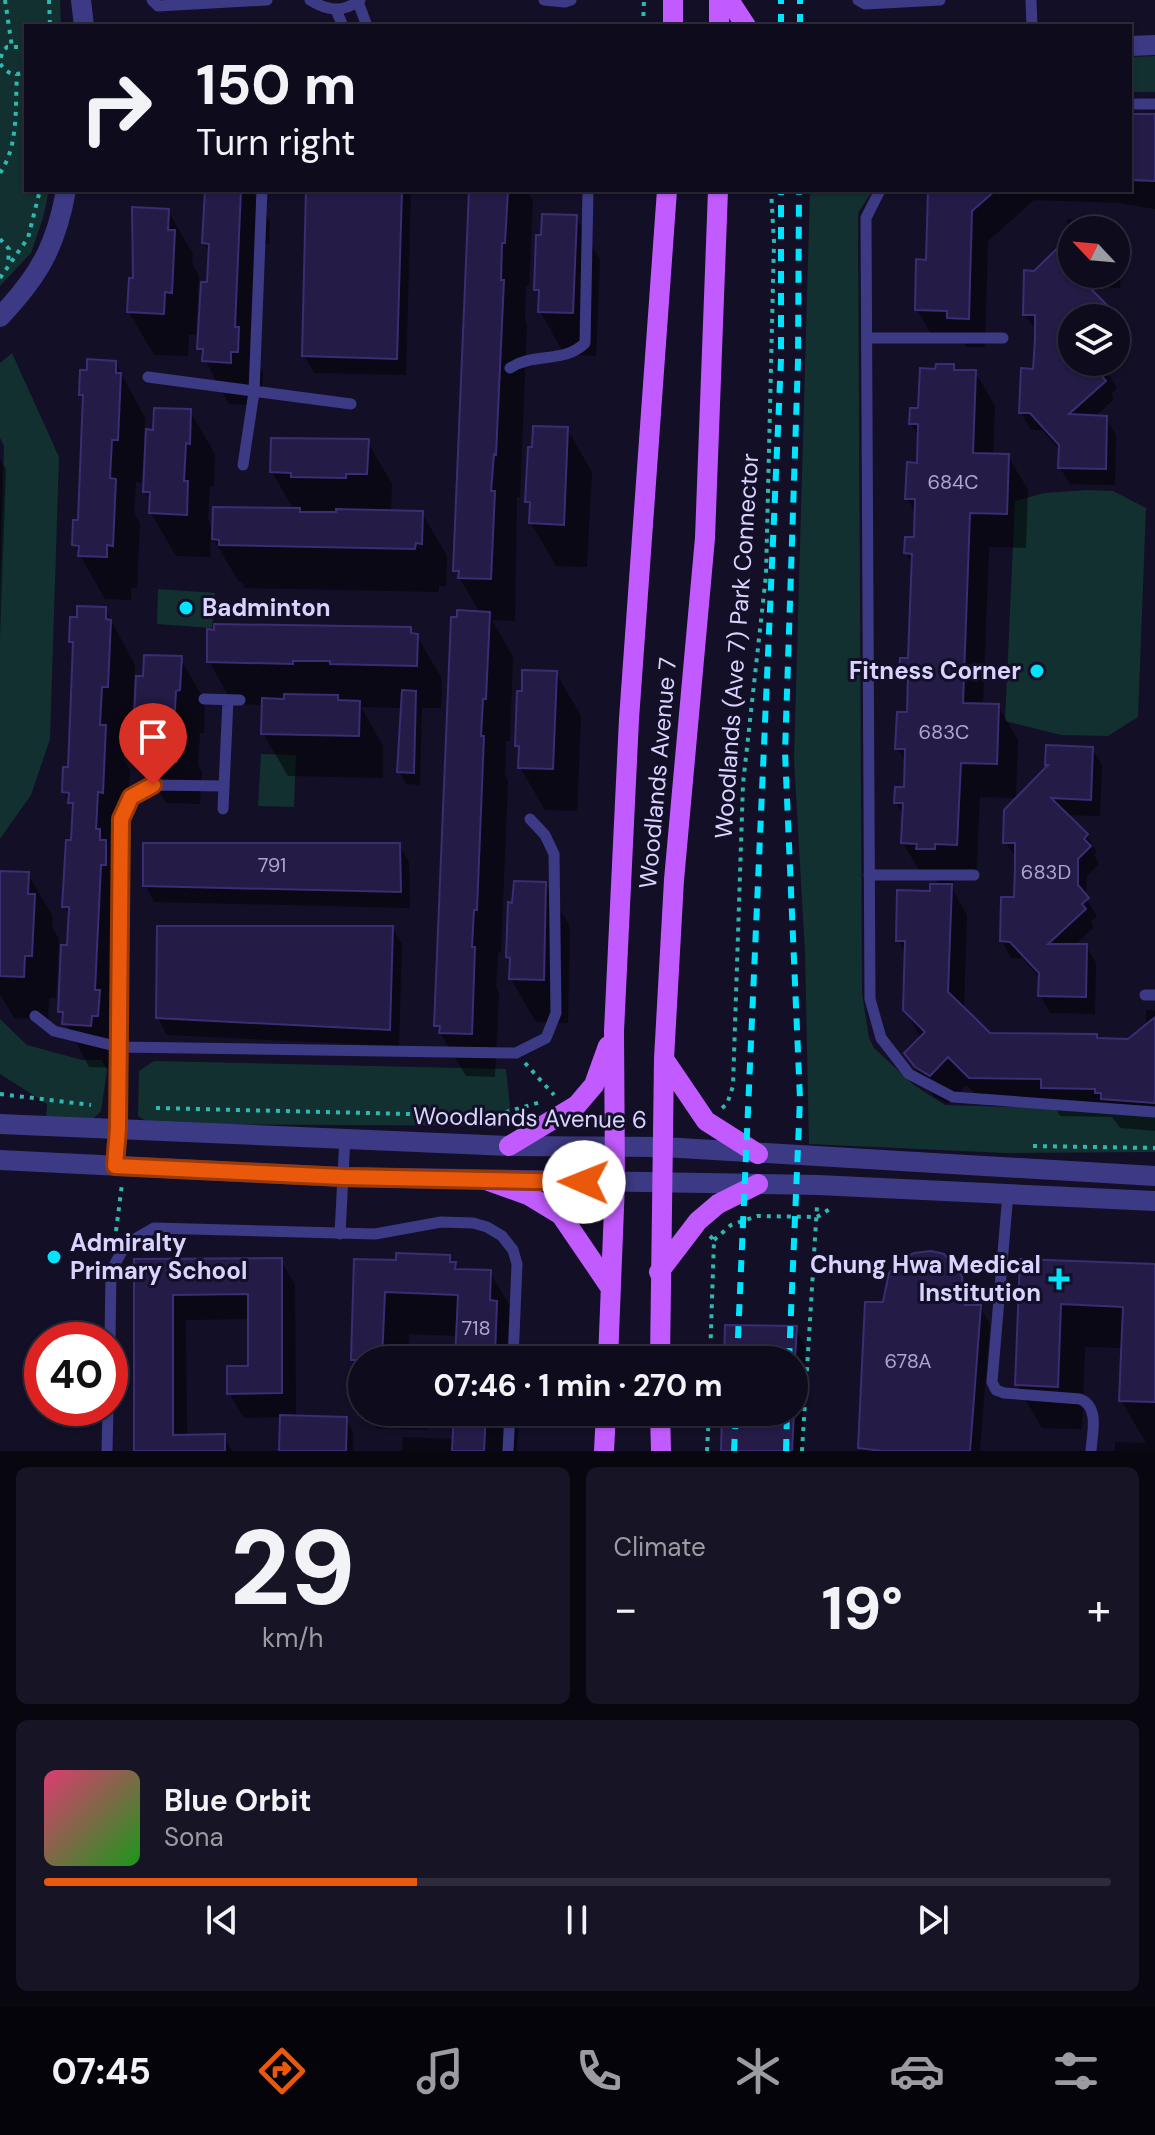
<!DOCTYPE html>
<html lang="en">
<head>
<meta charset="utf-8">
<style>
	body { margin:0; font-family:"DM Sans",sans-serif; background:#171425; color:#f1f3f6; height:100vh; display:flex; flex-direction:column; font-size:30px; white-space:nowrap }
	* { box-sizing:border-box; margin:0 }
	p { font-size:26px; color:#9b9ba3 }
	.icon { flex:none; width:44px; height:44px; fill:none; stroke:currentColor; stroke-width:2; stroke-linecap:round; stroke-linejoin:round }
	.map { position:relative; height:1451px; overflow:hidden }
	.panel { display:flex; flex-direction:column; gap:16px; padding:16px; background:#08060f; flex:1 }
	.panel>* { flex:none }
	.hud { position:absolute; left:24px; top:24px; width:1108px; height:168px; border-radius:0px; box-shadow:0 2px 6px #0004,0 0 0 2px #2e2b3b; background:#0e0b1c; color:#f1f3f6; overflow:hidden }
	.needle { width:52px; rotate:296deg }
	.controls { position:absolute; left:1058px; top:216px; display:grid; gap:16px }
	.controls a { display:grid; place-items:center; width:72px; height:72px; border-radius:50%; background:#0e0b1c; box-shadow:0 2px 6px #0004,0 0 0 2px #2e2b3b; font-size:40px }
	.speed { position:absolute; left:24px; top:1322px; display:flex; gap:16px; font-size:40px; font-weight:700; text-align:center }
	.speed>* { display:grid; place-content:center; width:104px; height:104px; border-radius:50%; background:#0e0b1c; box-shadow:0 2px 6px #0004,0 0 0 2px #2e2b3b; line-height:1 }
	.speed .limit { border:12px solid #d22; background:#fff; color:#111 }
	.pin { position:absolute; display:grid; place-items:center; width:68px; height:68px; color:#fff; margin:-82px -34px; border-radius:50% 50% 50% 0; rotate:-45deg; box-shadow:0 0 8px #0007 }
	.pin .icon { rotate:45deg }
	.me { position:absolute; width:88px; margin:-44px; rotate:271deg; stroke-linejoin:round; filter:drop-shadow(0 0 6px #0008) }
	.turn { display:flex; align-items:center; gap:28px; height:168px; padding:0 40px; font-size:36px }
	.turn .icon { width:104px; height:104px; stroke-width:2.5 }
	.turn b { display:block; font-size:56px; line-height:68px }
	.big { font-size:60px; font-weight:700; line-height:1.1 }
	.panel .card { flex:1; display:flex; flex-direction:column; justify-content:center; gap:12px; min-width:0; padding:0 28px; border-radius:12px; background:#171425 }
	.panel .dial { align-items:center; gap:0 }
	.dial b { font-size:104px; line-height:1 }
	.song { display:flex; align-items:center; gap:24px }
	.cover { width:96px; height:96px; border-radius:12px; background:linear-gradient(135deg,hsl(340 70% 55%),hsl(120 70% 35%)) }
	.played { height:8px; border-radius:4px; background:linear-gradient(90deg,#ea580c 35%,#2e2b3b 35%) }
	.keys { display:flex; justify-content:space-around; direction:ltr }
	.heat { display:flex; justify-content:space-between; align-items:center; font-size:44px; direction:ltr }
	.panel .tiles { flex:1; display:grid; gap:16px; grid-template-columns:1fr 1fr }
	.card:last-child { grid-column:span 2 }
	.trip { position:absolute; left:348px; top:1346px; width:460px; height:80px; border-radius:40px; background:#0e0b1c; box-shadow:0 2px 6px #0004,0 0 0 2px #2e2b3b; font-weight:700; line-height:80px; text-align:center }
	.tabs { display:flex; height:128px; justify-content:space-around; align-items:center; background:#06040b; color:#9b9ba3 }
	.tabs .icon { width:56px; height:56px }
	.tabs .on { color:#ea580c }
	.tabs b { font-size:36px; color:#f1f3f6 }
	.map>svg:first-child { display:block }
	.green { fill:#12302f }
	.shadow { fill:#0007; fill-rule:evenodd }
	.building { fill:#241b47; stroke:#3b2d73; stroke-width:2 }
	.lines { fill:none; stroke-linecap:round; stroke-linejoin:round }
	.path { stroke:#2fb8b0; stroke-width:4; stroke-dasharray:4 6; stroke-linecap:butt }
	.service { stroke:#3d3a85; stroke-width:11 }
	.minor { stroke:#3d3a85; stroke-width:20 }
	.tertiary { stroke:#3d3a85; stroke-width:20 }
	.primary { stroke:#c25bff; stroke-width:20 }
	.rail { stroke:#00e5ff; stroke-width:6; stroke-dasharray:12 10; stroke-linecap:butt }
	.route-casing { stroke:#983908; stroke-width:20 }
	.route { stroke:#ea580c; stroke-width:14 }
	.poi-dot { fill:#00e5ff; stroke:#130f26; stroke-width:3 }
	.labels { text-anchor:middle; stroke-width:6; stroke-linejoin:round; paint-order:stroke }
	.number-label { font-size:20px; fill:#aca6d1 }
	.poi-label { font-size:24px; font-weight:bold; fill:#d9d4ff; stroke:#130f26; text-anchor:start }
	.street-label { font-size:24px; fill:#d9d4ff; stroke:#130f26 }
</style>
</head>
<body>
<div class="map">
<svg width="1155" height="1451" viewBox="0 0 1155 1451">
	<rect width="100%" height="100%" fill="#130f26"/>
	<path class="green" d="M0 0H60L61 26H26V190H49L43 218 31 253 0 286Z
		M1155 56V92H1130V57Z
		M810 190H873L858 213 862 993 869 1038 874 1048 914 1085 945 1105 1155 1111V1152L1006 1153 809 1144 805 953 794 759Z
		M12 353 59 457 50 739 31 795 0 839V586L4 446 0 438V363Z
		M1087 490 1113 491 1146 508 1138 717 1108 736 1061 735 1005 721 1015 501 1044 493Z
		M158 589 215 593 212 628 157 624Z
		M261 754 296 755 294 807 258 806Z
		M0 1019 27 1045 82 1060H102L107 1070 101 1111 90 1122 46 1121 47 1104 0 1074Z
		M154 1061 506 1069 512 1126 150 1124 138 1116 139 1071Z"/>
	<path class="shadow" d="M1155 116V209L1119 203 1034 200 988 241 985 347H966L962 340 934 339 917 310 928 262 932 190H1130V124Z
		M207 190H252L270 222 269 244H265L259 365 263 372 262 395 255 394V405L229 404 199 349 210 253 204 243Z
		M308 190H411L406 375 314 373 304 356Z
		M471 190H526L533 201 529 286H526L525 320 527 325 520 497H517L515 621 492 620 513 657 510 741H506L505 776 508 781 501 953 498 952 496 987 499 992 495 1077 466 1076 436 1026 480 613 455 570Z
		M168 211 193 254 192 264 199 275 196 335H189L188 356 154 355 129 312 135 280Z
		M576 217 600 260 596 356 564 354 540 311V297L536 290Z
		M1067 219 1112 221 1122 238 1120 288 1086 287 1107 307 1113 318H1072V362H1107L1106 370 1117 388 1111 394 1114 399 1094 417 1106 418 1116 435 1115 485 1070 484 1060 468 1061 451 1042 430H1031L1021 413 1035 371 1037 332 1025 315 1035 273 1067 242ZM1072 230H1116V274H1072Z
		M115 362 145 418 142 483 136 482 134 513 140 523 137 588H131V600L105 599 74 545 80 522 85 402 81 394Z
		M953 366 956 372H975L995 406 993 455 1008 456 1028 490 1026 548 989 547 983 705 998 706 1018 740 1016 798 980 797 976 879 954 878V883H949L967 915 964 1010 990 1035 1096 1036 1098 1040 1129 1041 1146 1027V1010L1155 1011V1131L1120 1128 1112 1117 1060 1116 1055 1107 988 1106 966 1085 948 1104 934 1096 906 1054 921 1038 905 1010 907 956 898 940 932 893 940 886 935 878 923 877 903 843 904 816 896 803 906 789 907 764 897 748 909 714 910 688 901 673 910 660 914 566 906 553 916 539V515L907 498 918 465 920 438 911 424 937 371Z
		M190 411 215 454 214 486H210L208 519 214 530 294 510 272 472 367 441 392 484 391 512 422 513 447 556 446 586H439V592L245 588 242 582H239L211 535 210 557 176 556 151 513 152 502 145 491 155 432Z
		M567 429 592 472 587 567 556 566 531 523V508L527 501Z
		M0 459 6 469 0 639Z
		M105 609 135 665 131 730 125 729 124 760 130 770 126 835H121L120 866 130 885 129 907H125L115 1068 89 1067 60 1012 69 948 70 916 64 906 74 810 64 792 69 769 75 648 71 641Z
		M410 629 414 636H417L442 679 441 708H422L420 785 406 784 399 771 403 708 361 707 383 746V778L288 776 263 733 264 705 233 704 209 661Z
		M180 658 205 701 204 733H200L198 765 202 772 200 804 166 803 141 760 142 749 135 738 145 678Z
		M556 673 581 716 577 811 545 810 520 767 521 752 517 745 524 693Z
		M1092 749 1102 765 1100 816 1065 815 1087 836 1097 852 1094 855 1099 864 1087 876 1086 898 1097 916 1091 922 1094 927 1074 946H1086L1096 963 1095 1014 1050 1013 1040 996 1041 979 1022 958H1011L1002 941 1015 899 1017 859 1005 842 1049 767 1047 765Z
		M399 845 409 862 410 908 154 902 145 885Z
		M0 873 28 874 53 917 52 927 59 939 56 998H49L48 1020 14 1018 0 994Z
		M545 884 570 927 568 1023 536 1022 511 979 512 964 508 957Z
		M392 928 402 944 399 1046 167 1035 158 1018Z
		M449 1257 459 1271 490 1272 515 1315 514 1334 521 1346 520 1360H457L458 1336 409 1334 408 1360H362V1404L351 1385 356 1261 398 1263Z
		M280 1260 295 1285 296 1418 346 1419 353 1432V1451H281L282 1417 244 1418 229 1393 250 1368V1319L186 1320 187 1437 224 1436 232 1451H136V1261Z
		M1022 1261 1155 1266V1451H1115V1442L1146 1443 1121 1400 1123 1348 1085 1347 1082 1429 1042 1428 1017 1385Z
		M961 1277 971 1295 972 1307H980L990 1324 980 1451H860L867 1304H885Z
		M795 1328 805 1345 802 1451H723L724 1412H794V1360H726Z
		M367 1412H428L427 1430 376 1428Z
		M456 1412H519L517 1451H402L403 1437 455 1439Z"/>
	<path class="building" d="M1133 114H1155V181L1130 180V125L1133 126Z
		M205 190H241L235 327H239L238 352H231V363L202 361 203 349H197L201 282H207L209 244 202 243Z
		M306 190H402L397 359 302 356Z
		M469 190H508L505 243H502L501 280H504L496 455 494 454 491 491H495L491 579 458 578 459 571H453Z
		M928 190H996L972 211 969 319 947 318V311L915 310 916 259 926 260Z
		M132 207 169 209 168 230H175L172 293 165 292 164 314 127 312 129 278H133Z
		M542 214 577 215 573 313 538 312 539 290H534L536 235H541Z
		M1072 234V274H1099L1087 285 1108 306 1097 318H1072V362H1117L1102 376 1106 381 1069 414 1107 416 1106 469 1058 468 1059 445 1030 413H1019L1021 368 1033 369 1035 339V315H1023L1024 270 1034 271Z
		M87 359 116 361V373H121L118 440H112L110 478 116 479 113 546 107 545V557L78 556 79 546 72 545 73 520H78L83 395H79L80 370H87Z
		M936 364H954V370H976L973 453 1009 454 1007 514 970 513 963 703 999 704 997 764 961 763 957 845 935 844V849H916L917 844 901 843 903 803H894L895 787H904L905 749H895L897 712H907L908 674H899L900 658H908L912 554 904 553 905 537H914L915 499H905L907 462 917 463 918 424H909L910 408H918L920 368 935 369Z
		M154 408 191 409 190 444 186 443 184 481H188L187 515 149 513 150 492H143L146 429 153 430Z
		M533 426 568 427 564 525 529 523 530 502H525L528 447H532Z
		M271 438 369 439 367 474H346V478L291 477V473L270 472Z
		M213 507 300 508V512H336V509L423 511 422 544 416 543 415 549 219 545V540L212 539Z
		M77 606 106 607V619L111 620 108 687H102L100 725H106L103 793 98 792 96 829H100V840H106V865H101L95 990H100L98 1016H92L91 1026 62 1024 63 1012H58L61 945H67L69 907H62L66 840H71L73 803H68L69 793 62 792 63 767H68L71 695 73 642H69L70 617H77Z
		M457 610 490 612 486 699H483L481 736H484L477 910H474L472 947H475L472 1034 439 1033 440 1026H434L451 617H457Z
		M214 624 411 627V633L418 634 417 666 330 664V661H293V664L207 662V629L214 630Z
		M144 655 182 656 180 690 176 691 174 727H178L177 762 139 760 140 739 133 738 136 676H143Z
		M522 670 557 671 553 769 518 768 519 746H515L517 691H522Z
		M402 690 416 691 414 773 397 772Z
		M284 694 338 695V700L360 701 359 736 261 734 262 698 284 699Z
		M1046 745 1093 747 1091 800 1051 798 1088 834 1084 839 1091 846 1078 859V885L1089 898 1082 904 1086 909 1048 944H1087L1086 997 1038 996 1039 973 1010 942 1000 941 1001 897H1014L1015 866V843H1003L1004 810 1048 765H1045Z
		M143 843H400L401 892 143 886Z
		M0 871 29 872 28 894H35L32 956H25L24 977 0 976Z
		M514 881 546 882 544 980 509 979 510 958 506 957 508 902 512 903Z
		M930 884H952L948 992 975 1018 990 1033 1097 1034V1038L1128 1039 1155 1017V1103L1101 1099V1093H1095V1089L1041 1088V1079L969 1078 948 1057 930 1076 915 1067 904 1053 925 1032 903 1010 905 941H896L897 890 930 891Z
		M157 926H393L390 1030 156 1018Z
		M931 1251 944 1254 962 1276 965 1305H981L970 1451H882L858 1448 865 1302H883L889 1273 899 1261 914 1253Z
		M396 1253 450 1255V1262H456L455 1269 491 1270 490 1300 497 1301 495 1355H488V1360H455L458 1295 385 1292 382 1360H351L354 1259 396 1260Z
		M282 1258V1393L227 1394V1366H248V1294L173 1295V1435L225 1434V1451H134V1259Z
		M1020 1259 1155 1264V1402L1119 1401 1123 1307 1061 1304 1058 1387 1015 1385Z
		M725 1325 797 1326 795 1360H724Z
		M454 1412H486L484 1451H452Z
		M722 1412H794L792 1451H721Z
		M280 1415 347 1417 346 1451H279Z"/>
	<g class="lines">
		<path class="path" d="M5 0 12 47
			M49 0 50 26
			M643 26 644 0
			M26 53 18 47H7L2 52 0 63C5 72 12 76 22 73L26 66
			M0 173C19 145 15 107 17 74
			M0 239 9 249 8 265
			M0 278 28 238 40 190
			M525 1063 554 1095
			M0 1094 91 1105
			M156 1108 492 1116 541 1102
			M722 1108 727 1104 733 1086 743 784 766 575 774 242 771 190
			M1033 1146 1155 1148
			M116 1231 122 1184
			M710 1236 714 1240 710 1360
			M714 1240 731 1225 757 1216 817 1217 833 1207
			M707 1451 709 1412
			M802 1451 817 1206"/>
		<path class="service" d="M152 0 158 6 267 0
			M310 0C328 11 343 13 360 0
			M544 0 565 2 571 0
			M858 0 865 4 940 0
			M1031 0 1032 26
			M358 2 367 26
			M336 10 343 26
			M1130 104H1155
			M880 190 866 218 870 999 881 1038 909 1074 953 1097 1155 1112
			M867 338H1003
			M510 368C534 352 564 364 585 343L588 190
			M148 377 351 404
			M243 465 254 392 262 190
			M204 699 240 700
			M223 809 228 700
			M869 875H974
			M1145 995H1155
			M35 1016 54 1031 119 1047 516 1053 546 1038 556 1013 554 854 545 835 530 819
			M115 1166 118 1128 121 819 131 797 153 785 223 786
			M1008 1193 992 1382 996 1390 1004 1393 1080 1399C1100 1407 1092 1433 1091 1451
			M340 1234 345 1137
			M110 1340 111 1271 126 1244 154 1228 375 1234 441 1222 473 1223 487 1227 502 1236 513 1250 517 1264 513 1360
			M107 1451 108 1408
			M508 1451 510 1412"/>
		<path class="minor" d="M81 0 84 26
			M1130 46 1155 45
			M0 317C39 276 56 246 66 190"/>
		<path class="tertiary" d="M0 1124 509 1146 663 1147 1155 1176
			M0 1160 343 1177 818 1185 1155 1201"/>
		<path class="primary" d="M673 0V26
			M729 0 746 26
			M719 26V0
			M664 1059 706 1121 758 1154
			M509 1146 577 1105 594 1085 608 1046
			M486 1180 528 1195 561 1215 610 1287
			M659 1272 698 1221 718 1204 758 1184
			M608 1360 615 1183 614 1031 629 719 667 190
			M660 1360 664 1059 674 880 705 538 718 190
			M660 1412 661 1451
			M604 1451 606 1412"/>
		<path class="rail" d="M781 26V0
			M800 26V0
			M737 1360 781 359V190
			M789 1360 800 1099 785 752 798 361 799 190
			M734 1451 736 1412
			M786 1451 787 1412"/>
	</g>
	<g class="lines">
		<defs>
			<path id="route" d="M153 785 131 797 121 819 118 1128 115 1166 343 1177 584 1182"/>
		</defs>
		<use href="#route" class="route-casing"/>
		<use href="#route" class="route"/>
	</g>
	<g class="poi-dot">
		<circle cx="186" cy="608" r="8"/>
		<circle cx="1037" cy="671" r="8"/>
		<circle cx="54" cy="1257" r="8"/>
		<path d="M1055 1267h8v8h8v8h-8v8h-8v-8h-8v-8h8z"/>
	</g>
	<g class="labels">
		<g class="number-label">
			<text x="953" y="489">684C</text>
			<text x="944" y="739">683C</text>
			<text x="272" y="872">791</text>
			<text x="1046" y="879">683D</text>
			<text x="476" y="1335">718</text>
			<text x="908" y="1368">678A</text>
		</g>
		<g class="poi-label">
			<text x="202" y="616">Badminton</text>
			<text x="1021" y="679" text-anchor="end">Fitness Corner</text>
			<text x="70" y="1251">Admiralty<tspan x="70" dy="28">Primary School</tspan></text>
			<text x="1041" y="1273" text-anchor="end">Chung Hwa Medical<tspan x="1041" dy="28">Institution</tspan></text>
		</g>
		<g class="street-label">
			<text transform="translate(737 646) rotate(-86)" y="8">Woodlands (Ave 7) Park Connector</text>
			<text transform="translate(658 773) rotate(-85)" y="8">Woodlands Avenue 7</text>
			<text transform="translate(530 1118) rotate(1)" y="8">Woodlands Avenue 6</text>
		</g>
	</g>
</svg>
<div class="controls">
<a><svg class="needle" viewBox="-14 -14 28 28"><path d="M0-13l5 13h-10z" fill="#e53935"/><path d="M0 13l5-13h-10z" fill="#9b9ba3"/></svg></a>
<a><svg class="icon" aria-label="layers" viewBox="0 0 24 24"><path d="M12 4l9 5-9 5-9-5zM3 14l9 5 9-5"/></svg></a>
</div>
<div class="speed"><div class="limit">40</div></div>
<div class="pin" style="left:153px;top:785px;background:#d93025"><svg class="icon" aria-label="arrive" viewBox="0 0 24 24"><path d="M6 21V4h12l-3 4 3 4H6"/></svg></div>
<svg class="me" style="left:584px;top:1182px" viewBox="-20 -20 40 40"><circle r="19" fill="#fff"/><path d="M0-13L10 11 0 6-10 11z" fill="#ea580c"/></svg>
<div class="trip">07:46 · 1 min · 270 m</div>
<div class="hud">
<div class="turn"><svg class="icon" aria-label="right" viewBox="0 0 24 24"><path d="M7 20v-9h11M14 6l5 5-5 5"/></svg><div><b>150 m</b>Turn right</div></div>
</div>
</div>
<section class="panel">
<div class="tiles">
<div class="card dial"><b>29</b><p>km/h</p></div>
<div class="card"><p>Climate</p>
<div class="heat"><a>−</a><b class="big">19°</b><a>+</a></div>
</div>
<div class="card">
<div class="song"><i class="cover"></i><div><b>Blue Orbit</b><p>Sona</p></div></div>
<div class="played"></div>
<div class="keys"><svg class="icon" aria-label="previous" viewBox="0 0 24 24"><path d="M18 5L8 12l10 7zM5 5v14"/></svg><svg class="icon" aria-label="pause" viewBox="0 0 24 24"><path d="M8 5v14M16 5v14"/></svg><svg class="icon" aria-label="next" viewBox="0 0 24 24"><path d="M6 5l10 7-10 7zM19 5v14"/></svg></div>
</div>
</div>
</section>
<nav class="tabs">
<b>07:45</b>
<svg class="icon on" aria-label="directions" viewBox="0 0 24 24"><path d="M12 3l9 9-9 9-9-9zM9 14v-3h6M13 9l2 2-2 2"/></svg>
<svg class="icon" aria-label="music" viewBox="0 0 24 24"><path d="M9 18V5l10-2v13"/><circle cx="6" cy="18" r="3"/><circle cx="16" cy="16" r="3"/></svg>
<svg class="icon" aria-label="phone" viewBox="0 0 24 24"><path d="M5 4h4l2 5-3 2q2 4 5 5l2-3 5 2v4C11 20 4 13 5 4z"/></svg>
<svg class="icon" aria-label="climate" viewBox="0 0 24 24"><path d="M12 3v18M4 7l16 10M4 17L20 7"/></svg>
<svg class="icon" aria-label="car" viewBox="0 0 24 24"><path d="M5 17H2v-5l4-1 3-4h7l3 4 3 1v5h-3M9 17h6M6 11h13"/><circle cx="7" cy="17" r="2"/><circle cx="17" cy="17" r="2"/></svg>
<svg class="icon" aria-label="filters" viewBox="0 0 24 24"><path d="M4 7h16M4 17h16"/><circle cx="9" cy="7" r="2"/><circle cx="15" cy="17" r="2"/></svg>
</nav>
</body>
</html>
